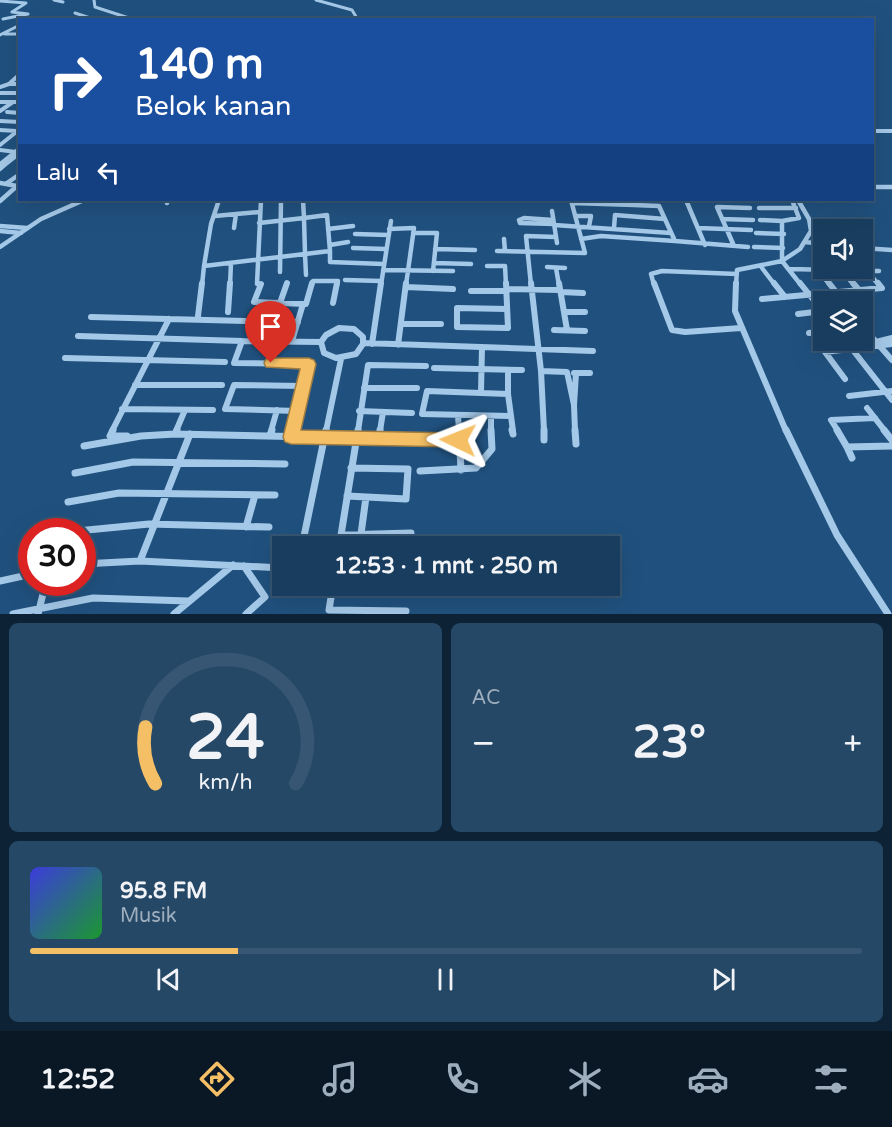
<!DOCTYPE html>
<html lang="id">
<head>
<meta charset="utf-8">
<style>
	body { margin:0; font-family:"Varela Round",sans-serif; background:#254867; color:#f1f3f6; height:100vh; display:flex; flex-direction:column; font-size:22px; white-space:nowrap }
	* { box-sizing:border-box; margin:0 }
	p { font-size:20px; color:#9faebc }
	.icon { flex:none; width:33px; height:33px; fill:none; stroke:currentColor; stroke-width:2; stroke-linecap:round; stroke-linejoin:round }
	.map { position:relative; height:614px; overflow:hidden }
	.panel { display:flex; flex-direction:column; gap:9px; padding:9px; background:#0d2234; flex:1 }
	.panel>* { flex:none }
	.banner { position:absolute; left:18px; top:18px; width:856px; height:183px; border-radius:0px; box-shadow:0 6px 24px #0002,0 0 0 2px #365673; background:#1a4fa0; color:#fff; overflow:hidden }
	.buttons { position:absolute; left:813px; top:219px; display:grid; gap:12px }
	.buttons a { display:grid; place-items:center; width:60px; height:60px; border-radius:0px; background:#183d5e; box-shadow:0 6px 24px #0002,0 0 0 2px #365673; font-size:30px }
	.speed { position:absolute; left:18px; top:518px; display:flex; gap:12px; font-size:30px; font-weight:700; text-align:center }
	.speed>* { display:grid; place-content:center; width:78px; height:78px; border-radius:50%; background:#183d5e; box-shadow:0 6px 24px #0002,0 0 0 2px #365673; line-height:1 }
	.speed .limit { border:9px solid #d22; background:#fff; color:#111 }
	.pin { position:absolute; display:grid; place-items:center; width:51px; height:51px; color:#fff; margin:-62px -26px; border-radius:50% 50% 50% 0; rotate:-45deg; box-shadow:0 0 6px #0007 }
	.pin .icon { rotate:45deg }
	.me { position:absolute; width:66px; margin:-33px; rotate:272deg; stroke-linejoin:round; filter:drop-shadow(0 0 4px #0008) }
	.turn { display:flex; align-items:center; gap:21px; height:126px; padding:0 18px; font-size:27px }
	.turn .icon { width:78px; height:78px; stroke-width:2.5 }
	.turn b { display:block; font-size:42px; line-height:51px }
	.then { display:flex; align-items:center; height:57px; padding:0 18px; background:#0003; gap:12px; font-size:22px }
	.big { font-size:45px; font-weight:700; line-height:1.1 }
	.panel .tile { flex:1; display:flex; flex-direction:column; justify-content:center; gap:9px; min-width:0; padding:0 21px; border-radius:9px; background:#254867 }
	.panel .dial { align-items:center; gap:0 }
	.dial svg { height:156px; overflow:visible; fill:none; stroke:#365673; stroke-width:7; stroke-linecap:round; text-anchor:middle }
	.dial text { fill:#f1f3f6; stroke:none }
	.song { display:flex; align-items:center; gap:18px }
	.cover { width:72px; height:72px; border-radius:9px; background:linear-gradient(135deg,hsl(240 70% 55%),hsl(130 70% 35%)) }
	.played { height:6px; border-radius:3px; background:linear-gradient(90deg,#f4bf65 25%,#365673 25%) }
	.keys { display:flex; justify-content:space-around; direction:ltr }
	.heat { display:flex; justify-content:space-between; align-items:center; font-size:33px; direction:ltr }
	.panel .tiles { flex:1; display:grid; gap:9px; grid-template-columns:1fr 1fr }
	.tile:last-child { grid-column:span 2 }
	.trip { position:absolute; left:272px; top:536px; width:348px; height:60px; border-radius:0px; background:#183d5e; box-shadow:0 6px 24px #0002,0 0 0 2px #365673; font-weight:700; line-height:60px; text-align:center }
	.tabs { display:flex; height:96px; justify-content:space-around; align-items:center; background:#0a1826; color:#9faebc }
	.tabs .icon { width:42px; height:42px }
	.tabs .current { color:#f4bf65 }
	.tabs b { font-size:27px; color:#f1f3f6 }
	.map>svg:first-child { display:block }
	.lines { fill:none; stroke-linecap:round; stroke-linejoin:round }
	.street-far4 { stroke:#a4c8e7; stroke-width:3 }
	.street-far3 { stroke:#a4c8e7; stroke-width:4 }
	.street-far2 { stroke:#a4c8e7; stroke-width:4.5 }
	.street-far1 { stroke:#a4c8e7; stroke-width:6 }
	.street { stroke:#a4c8e7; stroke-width:7 }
	.route { fill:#f4bf65; stroke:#9f7c42; stroke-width:1.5 }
</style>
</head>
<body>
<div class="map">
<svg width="892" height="614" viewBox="0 0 892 614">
	<rect width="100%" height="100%" fill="#20517e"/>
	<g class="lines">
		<path class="street-far4" d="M54 0 63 2
			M94 0 95 7 135 20
			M316 0 352 10 358 20
			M0 1 26 3 12 12
			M75 13 96 20
			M3 19 28 14 12 12
			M28 20 31 18
			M5 34H20
			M0 35 20 25"/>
		<path class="street-far3" d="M9 84H20
			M0 87 9 84 20 74
			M0 93H20
			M0 102H20
			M0 111 13 102
			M7 112 20 113
			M0 121 20 122
			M0 130 16 131
			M873 131H892
			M0 145 20 129
			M0 150 16 152
			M0 164 20 148
			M1 168 20 153"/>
		<path class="street-far2" d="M0 169 3 166
			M0 183 17 186 0 201
			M7 183 20 174
			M873 187H892
			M633 200 634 205 659 206 675 241 748 247
			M686 200 705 245
			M798 200 809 219 811 231 800 249 782 261 801 285
			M167 203 168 200
			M572 203 634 205
			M759 208H796
			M552 211 557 243
			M327 215 330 251 305 254 304 218Z
			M215 216 236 214
			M576 216H591L589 226
			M722 219 753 220
			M553 220 524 218 519 220 520 223 554 224
			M760 220 782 221
			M259 223 304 218 303 200
			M554 225 671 233
			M0 226 27 228
			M234 228 236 214 260 212
			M614 228 615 215 665 219
			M698 228 751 230
			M328 229 353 226
			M389 229 414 228 406 285
			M0 231 21 233
			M413 233H437L433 271
			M756 233 784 234
			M355 234 388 235
			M504 239 505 251
			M581 239 601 236 675 241
			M805 242 824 244
			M330 245 348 242
			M734 246 717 207 750 208
			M0 247 41 219 84 200
			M754 247 783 248
			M353 248 386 249
			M862 248 892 250
			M435 249 475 250
			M330 251V262L383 264
			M497 251 585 253 571 200
			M305 254 306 275
			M434 263 471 264
			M204 266 211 224 219 200
			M487 266H505L506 285
			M547 267 565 268
			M556 268 559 285
			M762 268 775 285
			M789 269 879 271
			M383 270 453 271
			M818 270 830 285
			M842 271 854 285
			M867 271 879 285
			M280 272 281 200
			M345 280 381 281
			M257 284 261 200
			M202 285 204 266 305 254
			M230 285 231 263
			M312 285 313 281H338L337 285
			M381 285 391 221
			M531 285 526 236 556 237
			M654 285 651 274 662 271 737 274
			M736 285 737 270 782 261V221L799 218 792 200"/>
		<path class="street-far1" d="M506 283 508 328 457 327V308L507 309
			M531 283 541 371 544 431
			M559 283 567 330
			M654 283 672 330 685 332 741 328
			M736 283 735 311 786 431
			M774 283 785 297
			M800 283 824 313
			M829 283 836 292
			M853 283 859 290
			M261 284 254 302 306 304 312 283
			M406 287 453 289
			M507 289 560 290
			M471 291H507
			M561 292 583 293
			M762 299 882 288 878 283
			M280 303 287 283
			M333 303 337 283
			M228 312 230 283
			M564 312H585
			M798 314 823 311
			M198 316 202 283
			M91 317 245 321
			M253 321 298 322
			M402 324H441
			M862 326 892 360
			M339 328 354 329 363 337V344L356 354 336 358 324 353 321 342 326 335Z
			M554 330 585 331
			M809 333 824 331
			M78 336 242 341
			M845 340 892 400
			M292 341 303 304
			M876 342 892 338
			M364 343 593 351
			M372 344 381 283
			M398 345 406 283
			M65 358 225 362
			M434 368 522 370
			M508 370V394L513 431
			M541 371 567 372 574 405 576 373
			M574 373H590
			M845 379 825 352 892 344
			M135 385H222
			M364 388H417
			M481 392 482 347
			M508 394 427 391 422 414 511 416
			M849 396 892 391
			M574 405 575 431
			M867 408 885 431
			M122 409 213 410
			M297 411 225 409 234 385 303 386
			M359 411 412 413
			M458 415 459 431
			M491 416V431
			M112 431 169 319
			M176 431 185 410
			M271 431 277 410
			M292 431 308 364 234 363 242 341 321 342
			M326 431 341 359
			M358 431 368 365 426 366
			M380 431 383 412
			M838 431 831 420 875 418"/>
		<path class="street" d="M113 430 110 436H127
			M358 430 341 535 411 533
			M459 430 461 470
			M512 430 513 434
			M544 430V440
			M575 430 576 444
			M786 430 837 535 888 614
			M837 430 847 447 892 446
			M884 430 892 440
			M175 434 177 430
			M270 435 272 430
			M291 437 293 430
			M379 438 380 430
			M84 446 141 436 175 434 458 440
			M847 447 852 458
			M420 471 476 468 492 449 491 430
			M75 473 133 462 285 464
			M347 496 406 499 408 469 351 468
			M68 502 119 493 275 495
			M246 527 255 495
			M77 531 149 524 269 527
			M361 534 366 497
			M302 546 326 430
			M140 561 190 434
			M82 564 140 561 282 568
			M244 566 265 597 246 614
			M0 581 32 574
			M333 585 329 610 406 611
			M13 614 93 598 188 601
			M38 614 46 582
			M174 614 233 565"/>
	</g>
	<path class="route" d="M271 358H309L314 360 316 364 301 430 458 433 464 435 466 440 464 445 458 447 291 444 285 442 283 437 300 369 266 367 264 363 266 359Z"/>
</svg>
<div class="buttons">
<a><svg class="icon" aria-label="sound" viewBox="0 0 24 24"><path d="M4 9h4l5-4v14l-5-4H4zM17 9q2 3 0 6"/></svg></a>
<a><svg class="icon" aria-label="layers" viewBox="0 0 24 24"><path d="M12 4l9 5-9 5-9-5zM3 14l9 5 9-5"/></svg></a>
</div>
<div class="speed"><div class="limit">30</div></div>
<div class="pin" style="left:271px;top:363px;background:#d93025"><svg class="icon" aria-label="arrive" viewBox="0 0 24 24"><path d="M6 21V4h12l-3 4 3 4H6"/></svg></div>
<svg class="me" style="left:458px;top:440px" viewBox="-20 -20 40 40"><path d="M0-17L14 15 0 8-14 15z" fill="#f4bf65" stroke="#fff" stroke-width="4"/></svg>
<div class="trip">12:53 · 1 mnt · 250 m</div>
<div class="banner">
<div class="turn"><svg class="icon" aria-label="right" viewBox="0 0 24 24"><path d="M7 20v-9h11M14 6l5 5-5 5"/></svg><div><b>140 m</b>Belok kanan</div></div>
<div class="then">Lalu<svg class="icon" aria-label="left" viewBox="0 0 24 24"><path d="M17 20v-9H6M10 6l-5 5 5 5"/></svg></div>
</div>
</div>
<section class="panel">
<div class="tiles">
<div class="tile dial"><svg viewBox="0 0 100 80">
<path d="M14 69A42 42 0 1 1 86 69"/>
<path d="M14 69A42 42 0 0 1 9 40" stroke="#f4bf65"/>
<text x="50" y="56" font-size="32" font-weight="700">24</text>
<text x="50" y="72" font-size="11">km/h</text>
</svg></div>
<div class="tile"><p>AC</p>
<div class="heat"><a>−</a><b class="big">23°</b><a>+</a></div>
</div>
<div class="tile">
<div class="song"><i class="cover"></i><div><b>95.8 FM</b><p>Musik</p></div></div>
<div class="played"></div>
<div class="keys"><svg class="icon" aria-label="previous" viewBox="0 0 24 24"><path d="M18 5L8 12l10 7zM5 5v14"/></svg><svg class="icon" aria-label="pause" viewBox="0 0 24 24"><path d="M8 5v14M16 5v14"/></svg><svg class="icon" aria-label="next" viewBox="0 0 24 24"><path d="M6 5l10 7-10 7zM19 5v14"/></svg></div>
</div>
</div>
</section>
<nav class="tabs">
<b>12:52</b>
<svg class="icon current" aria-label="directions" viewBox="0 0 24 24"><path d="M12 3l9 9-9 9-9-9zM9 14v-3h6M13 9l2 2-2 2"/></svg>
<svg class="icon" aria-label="music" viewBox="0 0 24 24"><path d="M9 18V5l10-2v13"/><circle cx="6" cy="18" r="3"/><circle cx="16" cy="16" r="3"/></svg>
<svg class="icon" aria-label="phone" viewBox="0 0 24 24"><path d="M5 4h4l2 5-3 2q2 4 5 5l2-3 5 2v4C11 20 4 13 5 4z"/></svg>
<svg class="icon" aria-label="climate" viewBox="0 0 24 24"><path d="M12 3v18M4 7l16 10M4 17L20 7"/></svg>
<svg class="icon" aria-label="car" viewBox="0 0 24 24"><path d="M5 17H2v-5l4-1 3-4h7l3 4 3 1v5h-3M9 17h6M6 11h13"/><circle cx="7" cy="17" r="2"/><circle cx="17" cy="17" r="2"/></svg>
<svg class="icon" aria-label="filters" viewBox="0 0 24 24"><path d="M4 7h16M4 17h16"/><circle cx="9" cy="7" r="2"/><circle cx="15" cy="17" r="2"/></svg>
</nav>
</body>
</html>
